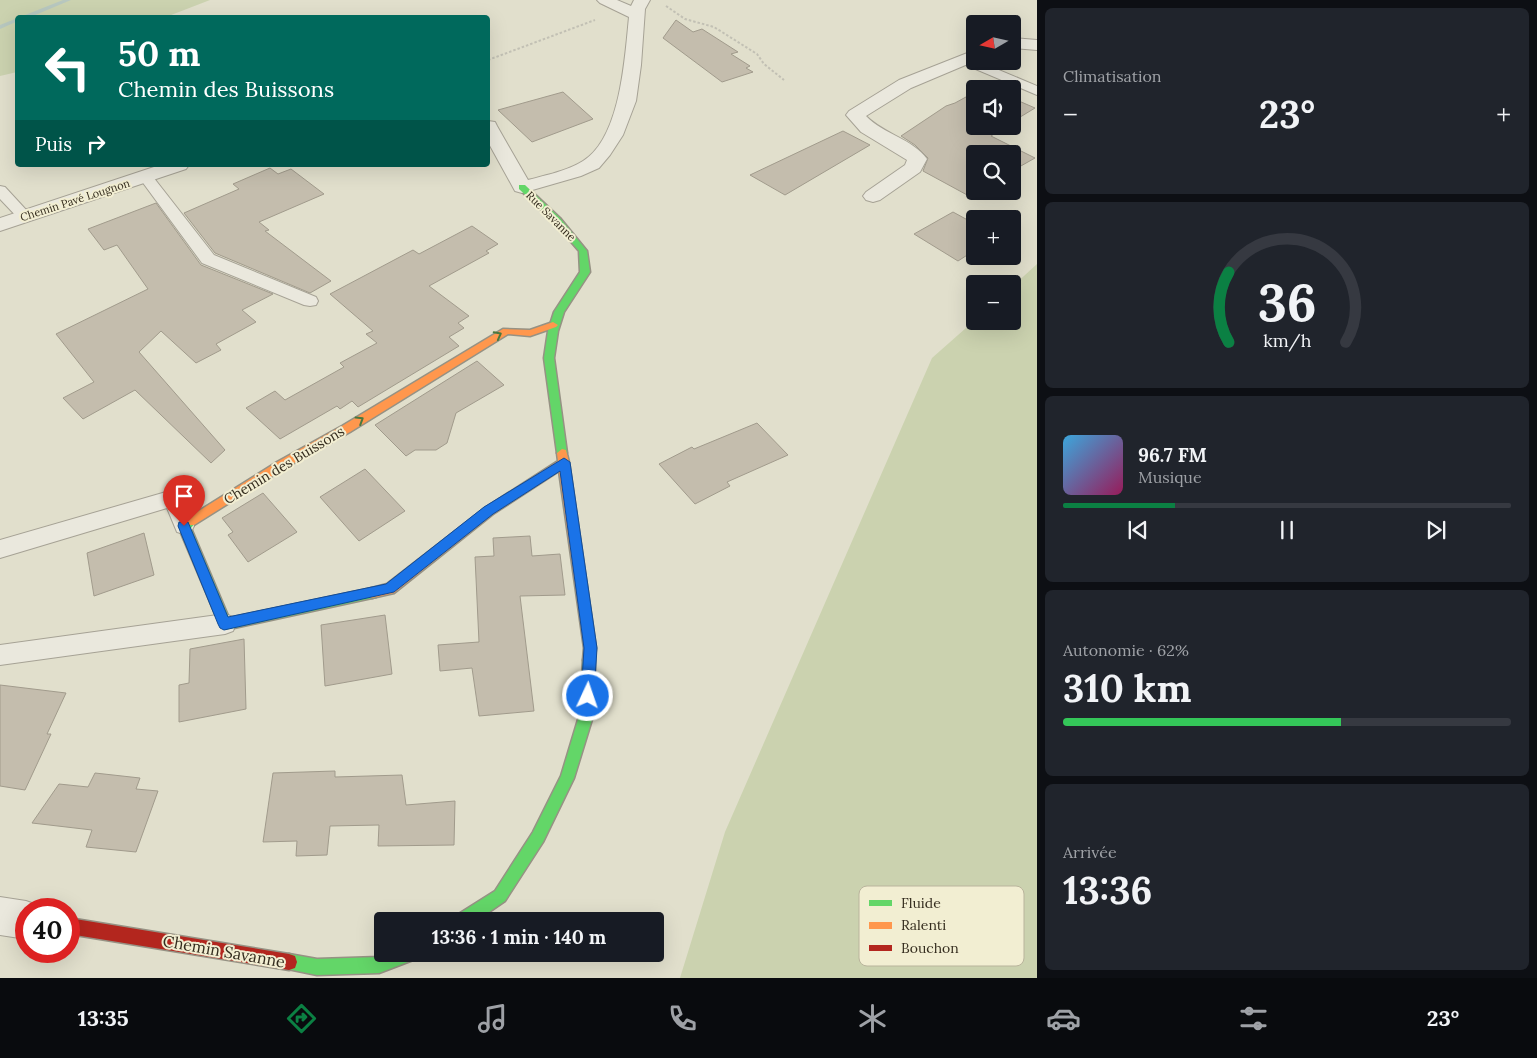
<!DOCTYPE html>
<html lang="fr">
<head>
<meta charset="utf-8">
<style>
	body { margin:0; font-family:Lora,serif; background:#20242c; color:#f1f3f6; height:100vh; display:flex; flex-direction:column; font-size:19px; white-space:nowrap }
	* { box-sizing:border-box; margin:0 }
	p { font-size:16px; color:#9ea1a6 }
	.icon { flex:none; width:28px; height:28px; fill:none; stroke:currentColor; stroke-width:2; stroke-linecap:round; stroke-linejoin:round }
	.map { position:relative; flex:1; overflow:hidden }
	.details { display:flex; flex-direction:column; gap:8px; padding:8px; background:#0d0f14; width:500px }
	.details>* { flex:none }
	.hud { position:absolute; left:15px; top:15px; width:475px; height:152px; border-radius:5px; box-shadow:0 5px 20px #0002; background:#00695c; color:#fff; overflow:hidden }
	.needle { width:32px; rotate:261deg }
	.fabs { position:absolute; left:966px; top:15px; display:grid; gap:10px }
	.fabs a { display:grid; place-items:center; width:55px; height:55px; border-radius:5px; background:#171b24; box-shadow:0 5px 20px #0002; font-size:25px }
	.speed { position:absolute; left:15px; top:898px; display:flex; gap:10px; font-size:25px; font-weight:700; text-align:center }
	.speed>* { display:grid; place-content:center; width:65px; height:65px; border-radius:50%; background:#171b24; box-shadow:0 5px 20px #0002; line-height:1 }
	.speed .limit { border:8px solid #d22; background:#fff; color:#111 }
	.pin { position:absolute; display:grid; place-items:center; width:42px; height:42px; color:#fff; margin:-51px -21px; border-radius:50% 50% 50% 0; rotate:-45deg; box-shadow:0 0 5px #0007 }
	.pin .icon { rotate:45deg }
	.me { position:absolute; width:55px; margin:-28px; rotate:3deg; stroke-linejoin:round; filter:drop-shadow(0 0 4px #0008) }
	.turn { display:flex; align-items:center; gap:18px; height:105px; padding:0 20px; font-size:22px }
	.turn .icon { width:65px; height:65px; stroke-width:2.5 }
	.turn b { display:block; font-size:35px; line-height:42px }
	.then { display:flex; align-items:center; height:48px; padding:0 20px; background:#0003; gap:10px; font-size:19px }
	.big { font-size:38px; font-weight:800; line-height:1.1 }
	.details .card { flex:1; display:flex; flex-direction:column; justify-content:center; gap:8px; min-width:0; padding:0 18px; border-radius:8px; background:#20242c }
	.details .dial { align-items:center; gap:0 }
	.dial svg { height:130px; overflow:visible; fill:none; stroke:#363941; stroke-width:7; stroke-linecap:round; text-anchor:middle }
	.dial text { fill:#f1f3f6; stroke:none }
	.song { display:flex; align-items:center; gap:15px }
	.cover { width:60px; height:60px; border-radius:8px; background:linear-gradient(135deg,hsl(200 70% 55%),hsl(330 70% 35%)) }
	.played { height:5px; border-radius:2px; background:linear-gradient(90deg,#0b8043 25%,#363941 25%) }
	.keys { display:flex; justify-content:space-around; direction:ltr }
	.heat { display:flex; justify-content:space-between; align-items:center; font-size:28px; direction:ltr }
	.charge { height:8px; border-radius:4px; background:linear-gradient(90deg,#34c759 62%,#363941 0) }
	.trip { position:absolute; left:374px; top:912px; width:290px; height:50px; border-radius:5px; background:#171b24; box-shadow:0 5px 20px #0002; font-weight:800; line-height:50px; text-align:center }
	.dock { display:flex; height:80px; justify-content:space-around; align-items:center; background:#090b0e; color:#9ea1a6 }
	.dock .icon { width:35px; height:35px }
	.dock .selected { color:#0b8043 }
	.dock b { font-size:22px; color:#f1f3f6 }
	main { display:flex; flex:1; min-height:0 }
	.map>svg:first-child { display:block }
	.green { fill:#cbd2af }
	.lines { fill:none; stroke-linecap:round; stroke-linejoin:round }
	.stream { fill:#b7c7bf; fill-rule:evenodd }
	.building { fill:#c4bdad; stroke:#a19b8c }
	.lane-casing { stroke:#a6a295; stroke-width:2 }
	.street-casing { stroke:#a6a295; stroke-width:2 }
	.fast-casing { stroke:#969284; stroke-width:3 }
	.slow-casing { stroke:#969284; stroke-width:3 }
	.jam-casing { stroke:#969284; stroke-width:3 }
	.path { stroke:#c2c0b4; stroke-width:2; stroke-dasharray:2.5 2; stroke-linecap:butt }
	.lane { fill:#eae8dd; fill-rule:evenodd }
	.street { fill:#eae8dd; fill-rule:evenodd }
	.fast { fill:#63d668; fill-rule:evenodd }
	.slow { fill:#ff974d; fill-rule:evenodd }
	.jam { fill:#b3261e; fill-rule:evenodd }
	.oneway { stroke:#49783f }
	.route { fill:#1a73e8; stroke:#114b97 }
	.labels { text-anchor:middle; stroke-width:4; stroke-linejoin:round; paint-order:stroke }
	.far-street-label { font-size:11px; fill:#342c1e; stroke:#f2eed2 }
	.street-label { font-size:14px; fill:#342c1e; stroke:#f2eed2 }
	.near-street-label { font-size:16px; fill:#342c1e; stroke:#f2eed2 }
	.key { fill:#f2eed2; stroke:#b9b49c; stroke-width:1 }
	.key-label { font-size:14px; fill:#342c1e }
</style>
</head>
<body>
<main>
<div class="map">
<svg width="1037" height="978" viewBox="0 0 1037 978">
	<rect width="100%" height="100%" fill="#e1dfcc"/>
	<path class="green" d="M0 0H210L166 17 18 18 17 72 0 76Z
		M1037 264V978H680L725 832 932 358 975 320V321H1012L1013 286Z"/>
	<g class="lines">
		<path class="stream" d="M63 0H71L28 18H18V21L0 29V25Z"/>
	</g>
	<path class="building" d="M676 20 693 32 702 29 738 52 731 54 750 66 746 68 753 72 722 82 663 38Z
		M563 92 593 119 532 142 498 110Z
		M975 92V126H1006L991 136 1035 158 1012 171V154H975V191H977L969 196 923 171 928 158 915 145 901 136 946 106 955 103Z
		M1012 98 1035 108 1012 122Z
		M843 131 870 145 785 195 750 175Z
		M270 168 278 174 291 169 324 194 259 222 269 230 265 231 331 281 310 293 215 253 184 213 239 189 233 184Z
		M156 203 201 265 273 294 242 310 256 322 216 344 221 350 196 363 161 331 139 352 225 450 211 463 135 390 83 419 63 398 94 382 56 334 148 289 117 245 104 250 88 229Z
		M953 212 975 224V250L958 261 914 234Z
		M472 226 498 244 486 251 489 253 429 286 469 316 458 323 464 328 449 337 459 346 358 407 352 401 340 409 337 406 280 439 246 408 275 391 285 400 344 367 340 363 377 343 366 334 373 331 330 294 413 250 419 254Z
		M477 361 504 385 456 413 447 443 436 450H415L406 456 375 425Z
		M757 423 788 455 727 482 730 486 695 504 659 464 692 447 694 449Z
		M365 469 405 511 359 541 320 497Z
		M263 493 297 532 248 562 228 535 233 532 222 518Z
		M144 533 154 575 94 596 87 553Z
		M530 536 532 556 560 554 565 595 520 596 534 711 479 716 472 668 440 671 438 645 479 642 475 557 494 556 493 538Z
		M385 615 392 674 325 686 321 625Z
		M244 639 246 709 179 722V685L189 683 190 649Z
		M0 685 66 693 47 734H51L25 790 0 786Z
		M335 771V777L402 775 406 805 455 801 454 845 378 846 379 825 330 826 327 855 296 856 297 841 263 842 273 773Z
		M95 773 140 778 136 789 158 791 136 852 86 847 92 830 32 823 59 784 88 787Z"/>
	<g class="lines">
		<defs>
			<path id="lane" d="M963 55 1037 86V95L959 62 957 59Z
				M145 172 150 173 214 255 316 297 318 301 316 305 310 306 304 305 202 263 138 176 140 173Z
				M0 186 5 187 29 213 32 216 29 219H19L0 199Z
				M173 490 180 492 194 526 191 532 184 534 177 532 167 508 0 558V540Z
				M225 614 233 617 236 624 233 631 225 634 0 665V645Z"/>
			<path id="street" d="M597 0H617L631 6 634 0H650L645 9 641 65 636 101 623 135 610 155 599 168 581 176 522 193 515 191 488 142V121L495 122 497 126 528 180C546 175 567 171 583 161 621 138 625 56 629 17L600 3Z
				M1012 38 1037 40V50L1012 48Z
				M975 50V61L911 88 866 116C883 134 913 139 927 159L920 172 880 200 873 202 866 200 863 196 866 192 905 165 907 160 861 132 846 115 849 111 899 80Z
				M160 165H189L186 169 0 231V218Z
				M0 897 26 901 40 906V909H26V939L0 935Z"/>
			<path id="fast" d="M519 185H525L560 218 587 251 590 272 564 312 558 331 554 358 567 453 562 457 557 453 544 358 548 331 554 312 580 272 579 251 554 222 519 189Z
				M190 517 194 519 196 522 191 528 229 618 372 588 376 589 378 593 376 597 372 598 225 630 221 628 178 526 180 523Z
				M589 654 594 656 595 660 594 713 574 778 543 842 505 901 476 921H455L457 915 495 891 533 832 561 776 580 713 583 660 584 656Z
				M289 954 317 959 379 957 387 954H415L413 960 379 973 317 975 283 968 281 962 283 956Z"/>
			<path id="slow" d="M553 322 558 325 556 327 530 336 508 334 350 432 285 468 194 525H186L184 522 186 519 277 462 342 426 503 329 530 330Z
				M562 449 566 450 569 462 596 648 594 664 589 666 584 664 583 660 584 648 559 471 493 514 394 593 372 598 368 597 366 593 368 589 387 584 485 508 558 461 557 453Z"/>
			<path id="jam" d="M69 918 289 954 295 956 297 962 295 968 289 970 69 934Z"/>
		</defs>
		<use href="#lane" class="lane-casing"/>
		<use href="#street" class="street-casing"/>
		<use href="#fast" class="fast-casing"/>
		<use href="#slow" class="slow-casing"/>
		<use href="#jam" class="jam-casing"/>
		<path class="path" d="M666 6 685 19 714 27 757 54 764 64 784 80
			M488 60 595 20"/>
		<use href="#lane" class="lane"/>
		<use href="#street" class="street"/>
		<use href="#fast" class="fast"/>
		<use href="#slow" class="slow"/>
		<use href="#jam" class="jam"/>
	</g>
	<defs><path id="oneway-chevron" d="M-2-3.5L2.5 0L-2 3.5" fill="none" stroke-width="1.6" stroke-linecap="round" stroke-linejoin="round" transform="scale(1.25)"/></defs>
	<g class="oneway">
		<use href="#oneway-chevron" transform="translate(498 335) rotate(-28)"/>
		<use href="#oneway-chevron" transform="translate(360 420) rotate(-32)"/>
	</g>
	<path class="route" d="M564 458 570 462 597 648 594 696 592 701 588 703 583 701 581 696 584 648 560 471 493 514 394 592 224 630 220 628 218 624 178 526 179 522H188L228 617 386 584 484 507Z"/>
	<g class="labels">
		<g class="far-street-label">
			<text transform="translate(75 200) rotate(-18)" y="4">Chemin Pavé Lougnon</text>
			<text transform="translate(551 216) rotate(45)" y="4">Rue Savanne</text>
		</g>
		<g class="street-label">
			<text transform="translate(284 465) rotate(-31)" y="5">Chemin des Buissons</text>
		</g>
		<g class="near-street-label">
			<text transform="translate(224 951) rotate(10)" y="6">Chemin Savanne</text>
		</g>
	</g>
	<rect x="859" y="886" width="165" height="80" rx="8" class="key"/>
	<rect x="869" y="900" width="23" height="6" fill="#63d668"/>
	<rect x="869" y="922" width="23" height="7" fill="#ff974d"/>
	<rect x="869" y="945" width="23" height="6" fill="#b3261e"/>
	<g class="key-label">
		<text x="901" y="908">Fluide</text>
		<text x="901" y="930">Ralenti</text>
		<text x="901" y="953">Bouchon</text>
	</g>
</svg>
<div class="fabs">
<a><svg class="needle" viewBox="-14 -14 28 28"><path d="M0-13l5 13h-10z" fill="#e53935"/><path d="M0 13l5-13h-10z" fill="#9ea1a6"/></svg></a>
<a><svg class="icon" aria-label="sound" viewBox="0 0 24 24"><path d="M4 9h4l5-4v14l-5-4H4zM17 9q2 3 0 6"/></svg></a>
<a><svg class="icon" aria-label="search" viewBox="0 0 24 24"><circle cx="10" cy="10" r="6"/><path d="M15 15l6 6"/></svg></a>
<a>+</a>
<a>−</a>
</div>
<div class="speed"><div class="limit">40</div></div>
<div class="pin" style="left:184px;top:526px;background:#d93025"><svg class="icon" aria-label="arrive" viewBox="0 0 24 24"><path d="M6 21V4h12l-3 4 3 4H6"/></svg></div>
<svg class="me" style="left:588px;top:696px" viewBox="-20 -20 40 40"><circle r="17" fill="#1a73e8" stroke="#fff" stroke-width="3"/><path d="M0-11L8 9 0 5-8 9z" fill="#fff"/></svg>
<div class="trip">13:36 · 1 min · 140 m</div>
<div class="hud">
<div class="turn"><svg class="icon" aria-label="left" viewBox="0 0 24 24"><path d="M17 20v-9H6M10 6l-5 5 5 5"/></svg><div><b>50 m</b>Chemin des Buissons</div></div>
<div class="then">Puis<svg class="icon" aria-label="right" viewBox="0 0 24 24"><path d="M7 20v-9h11M14 6l5 5-5 5"/></svg></div>
</div>
</div>
<section class="details">
<div class="card"><p>Climatisation</p>
<div class="heat"><a>−</a><b class="big">23°</b><a>+</a></div>
</div>
<div class="card dial"><svg viewBox="0 0 100 80">
<path d="M14 69A42 42 0 1 1 86 69"/>
<path d="M14 69A42 42 0 0 1 14 26" stroke="#0b8043"/>
<text x="50" y="56" font-size="32" font-weight="700">36</text>
<text x="50" y="72" font-size="11">km/h</text>
</svg></div>
<div class="card">
<div class="song"><i class="cover"></i><div><b>96.7 FM</b><p>Musique</p></div></div>
<div class="played"></div>
<div class="keys"><svg class="icon" aria-label="previous" viewBox="0 0 24 24"><path d="M18 5L8 12l10 7zM5 5v14"/></svg><svg class="icon" aria-label="pause" viewBox="0 0 24 24"><path d="M8 5v14M16 5v14"/></svg><svg class="icon" aria-label="next" viewBox="0 0 24 24"><path d="M6 5l10 7-10 7zM19 5v14"/></svg></div>
</div>
<div class="card"><p>Autonomie · 62%</p><b class="big">310 km</b><div class="charge"></div></div>
<div class="card"><p>Arrivée</p><b class="big">13:36</b></div>
</section>
</main>
<nav class="dock">
<b>13:35</b>
<svg class="icon selected" aria-label="directions" viewBox="0 0 24 24"><path d="M12 3l9 9-9 9-9-9zM9 14v-3h6M13 9l2 2-2 2"/></svg>
<svg class="icon" aria-label="music" viewBox="0 0 24 24"><path d="M9 18V5l10-2v13"/><circle cx="6" cy="18" r="3"/><circle cx="16" cy="16" r="3"/></svg>
<svg class="icon" aria-label="phone" viewBox="0 0 24 24"><path d="M5 4h4l2 5-3 2q2 4 5 5l2-3 5 2v4C11 20 4 13 5 4z"/></svg>
<svg class="icon" aria-label="climate" viewBox="0 0 24 24"><path d="M12 3v18M4 7l16 10M4 17L20 7"/></svg>
<svg class="icon" aria-label="car" viewBox="0 0 24 24"><path d="M5 17H2v-5l4-1 3-4h7l3 4 3 1v5h-3M9 17h6M6 11h13"/><circle cx="7" cy="17" r="2"/><circle cx="17" cy="17" r="2"/></svg>
<svg class="icon" aria-label="filters" viewBox="0 0 24 24"><path d="M4 7h16M4 17h16"/><circle cx="9" cy="7" r="2"/><circle cx="15" cy="17" r="2"/></svg>
<b>23°</b>
</nav>
</body>
</html>
